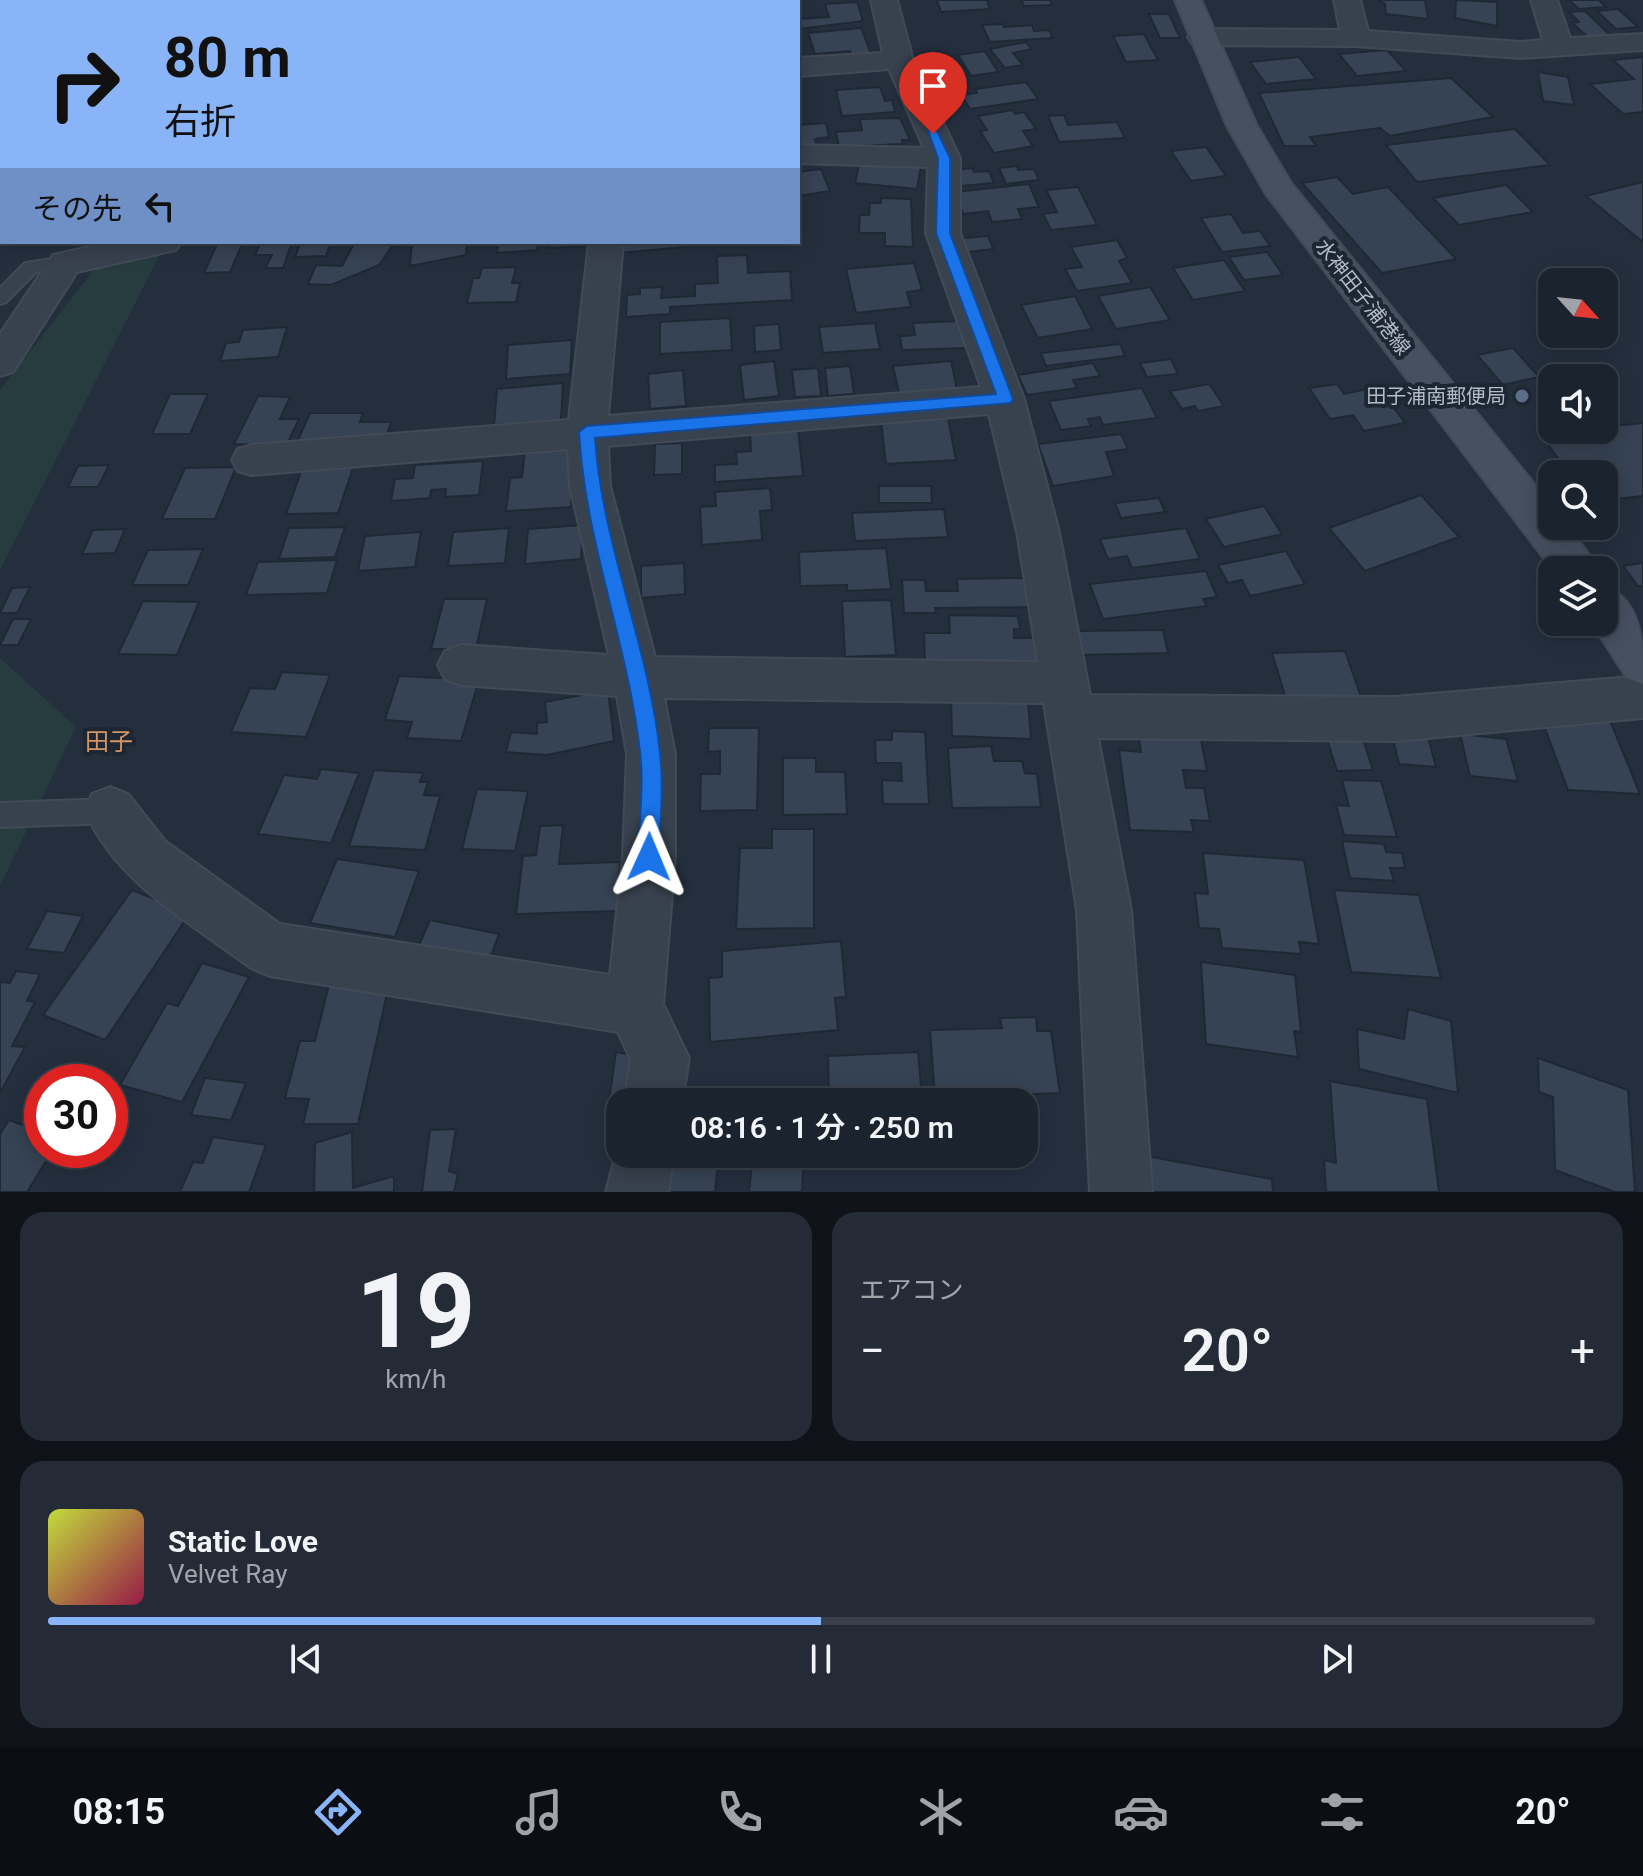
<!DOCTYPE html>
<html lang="ja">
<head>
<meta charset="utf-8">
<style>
	body { margin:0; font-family:Roboto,"Noto Sans JP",sans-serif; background:#242b36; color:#f1f3f6; height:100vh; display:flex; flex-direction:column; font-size:30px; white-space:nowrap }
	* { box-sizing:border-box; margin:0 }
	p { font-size:26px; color:#a0a4aa }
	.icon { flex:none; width:44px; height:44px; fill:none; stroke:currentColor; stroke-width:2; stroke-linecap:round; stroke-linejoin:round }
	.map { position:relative; height:1192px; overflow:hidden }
	.drawer { display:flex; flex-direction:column; gap:20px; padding:20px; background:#0f1319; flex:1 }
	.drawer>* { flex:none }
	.banner { position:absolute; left:0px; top:0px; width:800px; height:244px; box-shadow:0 4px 20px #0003,0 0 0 2px #39404a; background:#8ab4f8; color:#111; overflow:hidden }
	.needle { width:52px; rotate:117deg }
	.tools { position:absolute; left:1538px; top:268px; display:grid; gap:16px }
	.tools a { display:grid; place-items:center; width:80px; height:80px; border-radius:16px; background:#1b232e; box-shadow:0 4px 20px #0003,0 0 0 2px #39404a; font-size:40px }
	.speed { position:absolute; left:24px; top:1064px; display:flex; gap:16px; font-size:40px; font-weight:700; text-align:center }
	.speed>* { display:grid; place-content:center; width:104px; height:104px; border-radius:50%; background:#1b232e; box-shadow:0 4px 20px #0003,0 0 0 2px #39404a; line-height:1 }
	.speed .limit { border:12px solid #d22; background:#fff; color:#111 }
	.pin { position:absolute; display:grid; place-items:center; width:68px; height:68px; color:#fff; margin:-82px -34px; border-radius:50% 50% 50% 0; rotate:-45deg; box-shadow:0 0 8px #0007 }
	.pin .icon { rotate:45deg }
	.me { position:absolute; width:88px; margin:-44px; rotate:1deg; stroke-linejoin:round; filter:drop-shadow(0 0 6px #0008) }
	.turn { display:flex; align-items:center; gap:28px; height:168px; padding:0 32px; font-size:36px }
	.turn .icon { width:104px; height:104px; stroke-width:2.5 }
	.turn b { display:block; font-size:56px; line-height:68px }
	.then { display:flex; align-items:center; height:76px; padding:0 32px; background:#0003; gap:16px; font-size:30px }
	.big { font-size:60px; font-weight:600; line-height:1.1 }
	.drawer .card { flex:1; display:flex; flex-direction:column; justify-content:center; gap:12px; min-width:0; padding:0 28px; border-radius:24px; background:#242b36 }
	.drawer .dial { align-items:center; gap:0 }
	.dial b { font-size:104px; line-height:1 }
	.song { display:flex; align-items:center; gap:24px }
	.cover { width:96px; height:96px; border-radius:12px; background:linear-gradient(135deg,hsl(70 70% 55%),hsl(340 70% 35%)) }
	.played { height:8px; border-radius:4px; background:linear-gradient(90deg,#8ab4f8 50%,#39404a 50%) }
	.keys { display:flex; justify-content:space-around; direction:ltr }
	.heat { display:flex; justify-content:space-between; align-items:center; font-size:44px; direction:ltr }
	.drawer .tiles { flex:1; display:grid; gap:20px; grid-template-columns:1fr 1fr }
	.card:last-child { grid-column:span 2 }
	.trip { position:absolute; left:606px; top:1088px; width:432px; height:80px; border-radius:24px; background:#1b232e; box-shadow:0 4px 20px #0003,0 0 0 2px #39404a; font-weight:600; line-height:80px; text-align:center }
	.tabs { display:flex; height:128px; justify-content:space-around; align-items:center; background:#0b0e12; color:#a0a4aa }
	.tabs .icon { width:56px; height:56px }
	.tabs .active { color:#8ab4f8 }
	.tabs b { font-size:36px; color:#f1f3f6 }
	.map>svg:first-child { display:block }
	.green { fill:#263c3f }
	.building { fill:#364354; stroke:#1f2835; stroke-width:2 }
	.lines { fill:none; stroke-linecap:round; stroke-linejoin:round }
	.lane-casing { stroke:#414a57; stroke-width:4 }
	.street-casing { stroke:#414a57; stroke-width:4 }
	.secondary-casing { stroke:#414a57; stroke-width:4 }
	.path { stroke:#3f5557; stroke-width:3; stroke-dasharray:4 4; stroke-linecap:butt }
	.lane { fill:#38414e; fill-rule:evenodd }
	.street { fill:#38414e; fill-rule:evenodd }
	.secondary { fill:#465061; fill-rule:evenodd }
	.route { fill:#1a73e8; stroke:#114b97; stroke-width:2 }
	.service-dot { fill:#5c6f8a; stroke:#1d2633; stroke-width:3 }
	.labels { text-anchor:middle; stroke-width:8; stroke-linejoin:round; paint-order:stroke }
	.street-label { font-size:20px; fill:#b4bcc9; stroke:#1d2633 }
	.poi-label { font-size:20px; fill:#b4bcc9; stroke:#1d2633; text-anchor:end }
	.quarter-label { font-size:24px; fill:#d59563; stroke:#1d2633 }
</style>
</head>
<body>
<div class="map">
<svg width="1643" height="1192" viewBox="0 0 1643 1192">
	<rect width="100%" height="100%" fill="#242f3e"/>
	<path class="green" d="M160 254 0 570V390L97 266Z
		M0 658 76 727 0 886Z"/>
	<path class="building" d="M937 0H987L990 9 941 12Z
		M1021 0H1050L1052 5 1024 6Z
		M1378 0H1425L1428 19 1386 14 1385 4Z
		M1456 0 1497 2V26L1455 18Z
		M1569 0H1599L1606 7 1579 9Z
		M857 2 863 21 799 29 798 19 829 17 825 4Z
		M1618 9 1638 27 1616 29 1597 11Z
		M1585 11 1611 36 1588 37 1572 23 1579 22 1569 12Z
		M1149 14H1169L1180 38H1160Z
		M1003 24 1004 27 1032 25 1034 31 1049 30 1053 38 990 42 982 25Z
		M861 28 871 54 852 56 850 51 815 54 808 33Z
		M1144 34 1158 60 1126 62 1113 36Z
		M1026 42 1032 49 1013 53 1023 65 1005 68 990 49Z
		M1387 50 1406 71 1357 76 1339 54Z
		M985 51 998 72 971 76 958 55Z
		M1299 57 1316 79 1266 84 1250 62Z
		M1643 57V112L1623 114 1590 84 1634 79 1613 60Z
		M1538 72 1568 77 1574 105 1543 101Z
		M1451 78 1493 117 1390 136 1380 128 1310 137 1316 146H1284L1259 93Z
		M1026 82 1038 99 970 109 961 95 977 93 975 89Z
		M880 87 885 101 892 100 895 112 842 116 836 90Z
		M1012 110 1015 114 1024 112 1036 129 1023 131 1033 146 994 153 980 131 987 130 978 116Z
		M1064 115 1068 125 1117 122 1125 138 1059 142 1048 116Z
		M900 118 910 140H902V144L839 147 836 132 862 130 860 119Z
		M826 123 829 137 815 139 817 146 798 147V125Z
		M1515 129 1550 165 1417 182 1386 145Z
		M1206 147 1226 176 1191 181 1171 151Z
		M860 160 921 166 917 189 855 183Z
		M1017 166 1018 170 1034 169 1039 180 1006 184 999 168Z
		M972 168 974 172 989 171 994 183 961 186 955 170Z
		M821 169 830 191 798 196V172Z
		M1337 177 1353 194 1388 187 1456 259 1382 273 1302 183Z
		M1643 182V242L1586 196Z
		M1029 184 1039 207 1018 209 1022 219 992 222 988 211 963 214 955 192Z
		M1506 185 1533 212 1459 225 1433 198Z
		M1078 187 1097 225 1051 230 1043 214 1057 212 1046 190Z
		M881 198 911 199 913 247 885 246V233H859L860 215H869L870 203H881Z
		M1231 214 1243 233 1260 231 1270 246 1222 252 1201 218Z
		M988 236 993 249 968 252 963 238Z
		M1117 240 1127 258 1119 261 1132 283 1077 291 1065 269 1082 267 1071 247Z
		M218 242H243L230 272 204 273Z
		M261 242H292L283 268H265L272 255H255Z
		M301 242H331L326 256 295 257Z
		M355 242H395L379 265 331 285 308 284 316 265 342 266Z
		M412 242H467L466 255 410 266Z
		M499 242H539L537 250 497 253Z
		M550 242H590L589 246 549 248Z
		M618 242H684V247L619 253Z
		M1267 252 1283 275 1244 280 1229 257Z
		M747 255 748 273 790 271 792 300 670 307V314L626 317 627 295 640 294V288L662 287 661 298 695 296V284L718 283 717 256Z
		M1224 260 1245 291 1193 300 1173 268Z
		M914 263 922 290 907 292 911 307 856 313 846 269Z
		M516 267 512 283H520L516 302 467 303 473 278H479L482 268Z
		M1150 287 1170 320 1116 329 1098 296Z
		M1075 296 1092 329 1038 338 1021 305Z
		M730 318 732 350 660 354V322Z
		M962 321 967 348 902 350 900 336 915 335 913 323Z
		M875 323 880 349 823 353 819 327Z
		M779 324 781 350 755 352 754 326Z
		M287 327 278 357 220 361 226 343 239 342 243 330Z
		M572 340 570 374 506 379 508 345Z
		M1120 344 1125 356 1046 366 1041 353Z
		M1513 348 1539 377 1503 385 1477 355Z
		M1171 359 1178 374 1147 377 1140 363Z
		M774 361 779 396 744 400 740 365Z
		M951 361 957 389 899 393 893 366Z
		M1093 363 1100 376 1073 380 1077 388 1027 395 1018 375Z
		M850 366 854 394 828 396 825 368Z
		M818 368 821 396 795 397 792 370Z
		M683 370 686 406 650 409 648 374Z
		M563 383 561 420 494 425 497 389Z
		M1209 384 1224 406 1198 411 1195 406 1182 409 1170 391Z
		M1337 384 1344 394 1372 388 1383 404 1390 403 1405 423 1364 431 1353 415 1330 419 1309 388Z
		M1142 388 1157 418 1103 425 1100 417 1088 419 1091 426 1061 430 1049 401Z
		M170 394H208L190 434H152Z
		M258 396 290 397 280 419H299L286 446 234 444Z
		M310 413H363L360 422H391L385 441 298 440Z
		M948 418 956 460 886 464 881 421Z
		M1643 423V496L1615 499 1604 483V474H1569L1540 433 1604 430V427Z
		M798 428 803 476 715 482V465L737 464 736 452 751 451 750 431Z
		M1121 434 1128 449 1106 452 1114 476 1053 486 1038 444Z
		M682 443V474L654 475 655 444Z
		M575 449 571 507 506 511 510 478 522 477 525 452Z
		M483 461 479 495 445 497 446 489 431 490 430 498 391 501 395 479 413 478 415 465Z
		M355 462 338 513 286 514 304 463Z
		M109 465 98 487H68L78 466Z
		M236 467 215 519H162L185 468Z
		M879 486H931L932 503H879Z
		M770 488 772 510 760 511 762 540 702 545 700 507 716 506 715 492Z
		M1421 495 1459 537 1365 571 1329 528Z
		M1159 498 1165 512 1121 518 1115 503Z
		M1264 506 1282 534 1224 547 1206 519Z
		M944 509 948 537 855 541 852 513Z
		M583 525 581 559 525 564 528 529Z
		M345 527 335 557 279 559 289 528Z
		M509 528 505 563 448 566 453 532Z
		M1186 528 1200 559 1132 568 1127 556 1108 559 1100 539Z
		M125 529 115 553 82 554 93 530Z
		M421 532 415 567 358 571 365 536Z
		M886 548 891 589 847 591V585L800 586 799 552Z
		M203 549 188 585H132L148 550Z
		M1286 551 1305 584 1250 596 1242 580 1228 583 1218 565Z
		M337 560 327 593 246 595 258 562Z
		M684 563 685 594 641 598V566Z
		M1643 563V586H1638L1623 566Z
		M1206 571 1217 597 1203 599 1207 606 1103 619 1090 584Z
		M1026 578 1031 607 935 608 936 613H904L902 580H925L926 591H958L957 579Z
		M30 587 17 613H0L12 588Z
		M444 599H487L476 649H431Z
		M891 600 896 655 845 657 842 601Z
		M143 601 199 602 177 655 118 654Z
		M949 615 1018 616 1020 629H1014V638H1035L1038 664 925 663 924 633H950Z
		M13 619H31L18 645H0Z
		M1163 630 1168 653 1078 655 1074 631Z
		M1345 651 1362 700 1287 702 1272 653Z
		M282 672 330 675 306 737 231 732 250 688 275 689Z
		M399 676 479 680 461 741 407 738 412 722 385 720Z
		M608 690 614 741 547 755 506 752 511 732 537 734V723L547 722 545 702Z
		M951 698 1028 700 1031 739 952 736Z
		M1540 715 1609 718 1640 794 1568 790Z
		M709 728H759L757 810 700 811 701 774H720V751L708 752Z
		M1391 730 1427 733 1436 767 1399 764Z
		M892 731 925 732 929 804H883L882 780 902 781 901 763H876L875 740H892Z
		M1138 733 1200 734 1207 771 1183 770 1186 788H1204L1210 821 1191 820 1194 832 1130 830 1119 750 1141 752Z
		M1460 734 1506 739 1518 781 1470 776Z
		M1327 739H1363L1373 770 1337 771Z
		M991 746 994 761H1022L1025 773 1037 774 1041 807 952 808 948 748Z
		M783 758H816V772H845L847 814 783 815Z
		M321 769 359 773 331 843 258 834 284 775 317 779Z
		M374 770 423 773 420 782H428L424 795 440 796 425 850 349 846Z
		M1342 780 1381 781 1397 837 1344 835 1336 805 1349 806Z
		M477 789 528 791 515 851 462 849Z
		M563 825 559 864 620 862 617 911 516 914 523 856 536 855 540 826Z
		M772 829H814V928L736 929 740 848H772Z
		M1342 841 1384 844 1386 852 1402 853 1405 868H1390L1394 881 1350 878Z
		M1203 853 1304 860 1319 944 1299 942 1301 954 1222 948 1219 929 1199 928 1195 893 1208 894Z
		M337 859 419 871 395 937 310 923Z
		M132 890 190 913 105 1040 43 1015Z
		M1334 890 1419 895 1441 978 1351 972Z
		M47 911 83 916 64 953 27 949Z
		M430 920 499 934 487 967 416 952Z
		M841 941 846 997 835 998 838 1030 710 1042 709 978 722 977V951Z
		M1201 962 1295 975 1301 1032 1294 1031 1298 1057 1206 1044Z
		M202 963 249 977 182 1102 120 1085 167 1003 178 1006Z
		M16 971 40 974 27 1001 35 1002 12 1046 25 1047 0 1093V982L10 983Z
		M329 985H389L358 1124H303L309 1099 285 1098 300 1041H315Z
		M1408 1009 1451 1021 1458 1093 1359 1069 1357 1029 1404 1039Z
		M1036 1017 1037 1031H1051L1060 1093 935 1098 930 1030 1002 1028 1000 1018Z
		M616 1052 645 1057 639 1102H620V1114L607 1113Z
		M918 1052 922 1098 829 1102 828 1056Z
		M1538 1058 1628 1090 1635 1192H1615L1555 1170 1553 1097 1539 1092Z
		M205 1078 246 1083 231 1120 191 1115Z
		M1330 1081 1427 1099 1439 1192H1326L1324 1160 1336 1163Z
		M9 1120 42 1132V1150H53L27 1192H0V1134Z
		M456 1129 449 1171 458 1174 454 1192H422L430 1130Z
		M352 1132 353 1188 394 1176V1192H314L315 1143Z
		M213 1137 266 1145 249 1192H180L193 1162 203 1163Z
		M667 1154H719L715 1192H662Z
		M753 1154H804L802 1192H749Z
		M1146 1156 1272 1179 1273 1192H1147Z"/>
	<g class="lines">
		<defs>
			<path id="lane" d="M2 156V167L0 168V157Z
				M65 257 71 259V267L36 272 6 302 0 304V288L25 263Z
				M110 799 119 803 123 811 119 819 110 823 0 827V803Z"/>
			<path id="street" d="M662 0H799L798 2Z
				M871 0H897L913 60 960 158V233L1024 399 1059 532 1090 695 1395 697 1643 676V718L1395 741 1098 738 1131 910 1152 1192H1090L1077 910 1044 703 664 698 675 754V857L663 1004 689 1058 682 1102H624L631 1060 618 1032 270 976 251 968C191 923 116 883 85 811L92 794 110 787 128 794 165 841 280 924 610 975 623 857 627 754 617 696 461 685 445 679 438 665 445 651 461 645 609 655 570 486 568 449 252 475 238 471 232 460 238 449 252 445 569 420 589 242H623L608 416 981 387 926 233 928 167 798 163V145L924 148 889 69 798 76V58L883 53ZM989 414 1017 532 1038 662 655 657 610 486 608 446Z
				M1334 0H1360L1368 31 1520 42 1543 40 1531 0H1557L1570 38 1643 34V50L1520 58 1356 46 1202 45 1192 43 1188 37 1192 31 1202 29 1340 30Z
				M0 198H2L0 220Z
				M112 242H181L176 250 77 272 13 372 0 376V334L53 255Z
				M620 1139V1154H674L668 1192H606Z"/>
			<path id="secondary" d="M1175 0H1201L1257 126 1291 183 1552 506V526H1568L1600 570H1553L1266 194 1227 126Z
				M1604 585C1643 601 1643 645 1643 684L1627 678 1591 622H1604Z"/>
		</defs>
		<use href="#lane" class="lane-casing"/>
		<use href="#street" class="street-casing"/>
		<use href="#secondary" class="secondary-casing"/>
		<path class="path" d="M186 0H193"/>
		<use href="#lane" class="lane"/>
		<use href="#street" class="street"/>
		<use href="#secondary" class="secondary"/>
	</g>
	<path class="route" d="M928 131H937L950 158V233L1013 399 1011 403 595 438C602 545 649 646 660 753 664 787 660 823 659 857L656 864 649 867 641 864 638 857C639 823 644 786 640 752 628 644 585 541 579 432L587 426 996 394 936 233 938 158Z"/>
	<circle class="service-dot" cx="1522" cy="396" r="8"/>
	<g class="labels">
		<g class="street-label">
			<text transform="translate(1363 297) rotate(52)" y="7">水神田子浦港線</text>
		</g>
		<g class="poi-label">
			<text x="1506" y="403">田子浦南郵便局</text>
		</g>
		<g class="quarter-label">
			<text x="109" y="750">田子</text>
		</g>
	</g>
</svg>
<div class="tools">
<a><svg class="needle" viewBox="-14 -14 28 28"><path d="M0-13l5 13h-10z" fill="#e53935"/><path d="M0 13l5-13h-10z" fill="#a0a4aa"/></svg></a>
<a><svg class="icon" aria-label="sound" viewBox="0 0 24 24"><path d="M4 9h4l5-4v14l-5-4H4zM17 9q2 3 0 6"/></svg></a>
<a><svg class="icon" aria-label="search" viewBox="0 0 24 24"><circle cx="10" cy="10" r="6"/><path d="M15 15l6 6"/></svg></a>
<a><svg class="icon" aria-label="layers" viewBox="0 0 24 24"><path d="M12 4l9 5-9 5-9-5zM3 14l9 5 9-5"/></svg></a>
</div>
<div class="speed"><div class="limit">30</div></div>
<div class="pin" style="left:933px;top:134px;background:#d93025"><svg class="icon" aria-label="arrive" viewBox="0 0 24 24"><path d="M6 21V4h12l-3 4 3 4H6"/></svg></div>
<svg class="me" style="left:649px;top:857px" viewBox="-20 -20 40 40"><path d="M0-17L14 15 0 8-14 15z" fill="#1a73e8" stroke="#fff" stroke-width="4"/></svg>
<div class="trip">08:16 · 1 分 · 250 m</div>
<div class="banner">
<div class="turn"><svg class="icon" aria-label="right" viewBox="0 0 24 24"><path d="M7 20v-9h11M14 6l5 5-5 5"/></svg><div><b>80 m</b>右折</div></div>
<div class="then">その先<svg class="icon" aria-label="left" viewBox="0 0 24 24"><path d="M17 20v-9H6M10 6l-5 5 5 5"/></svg></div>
</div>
</div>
<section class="drawer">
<div class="tiles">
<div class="card dial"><b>19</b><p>km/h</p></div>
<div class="card"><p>エアコン</p>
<div class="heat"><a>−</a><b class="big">20°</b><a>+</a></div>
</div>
<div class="card">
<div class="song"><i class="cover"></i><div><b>Static Love</b><p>Velvet Ray</p></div></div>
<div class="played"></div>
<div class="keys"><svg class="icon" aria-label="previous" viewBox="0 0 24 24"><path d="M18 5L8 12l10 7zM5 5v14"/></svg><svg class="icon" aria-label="pause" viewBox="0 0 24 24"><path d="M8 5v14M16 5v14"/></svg><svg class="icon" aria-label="next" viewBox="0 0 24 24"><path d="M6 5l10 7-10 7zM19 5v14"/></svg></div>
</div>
</div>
</section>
<nav class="tabs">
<b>08:15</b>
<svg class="icon active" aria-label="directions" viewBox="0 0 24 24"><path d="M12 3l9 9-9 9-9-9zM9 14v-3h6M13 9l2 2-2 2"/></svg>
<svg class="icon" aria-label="music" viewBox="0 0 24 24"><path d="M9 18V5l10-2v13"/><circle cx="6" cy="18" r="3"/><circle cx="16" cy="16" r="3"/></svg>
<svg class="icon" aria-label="phone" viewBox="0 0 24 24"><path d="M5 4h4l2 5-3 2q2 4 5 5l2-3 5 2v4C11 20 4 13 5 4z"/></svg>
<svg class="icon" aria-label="climate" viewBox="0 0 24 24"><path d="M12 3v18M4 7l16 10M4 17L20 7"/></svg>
<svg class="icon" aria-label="car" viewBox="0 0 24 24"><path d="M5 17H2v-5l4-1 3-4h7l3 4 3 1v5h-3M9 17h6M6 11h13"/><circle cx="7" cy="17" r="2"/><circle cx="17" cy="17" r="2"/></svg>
<svg class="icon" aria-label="filters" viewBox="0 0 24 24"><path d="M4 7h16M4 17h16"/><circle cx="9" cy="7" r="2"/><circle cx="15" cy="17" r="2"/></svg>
<b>20°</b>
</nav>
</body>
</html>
